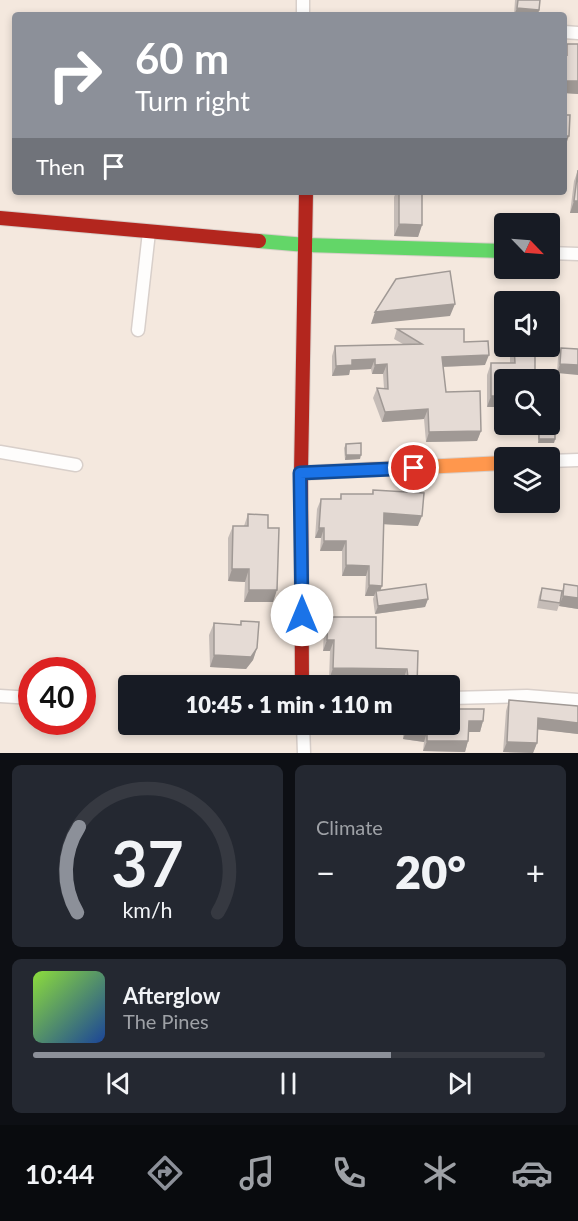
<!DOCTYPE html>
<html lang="en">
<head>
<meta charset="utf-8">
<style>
	body { margin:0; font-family:Lato,sans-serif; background:#242831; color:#f1f3f6; height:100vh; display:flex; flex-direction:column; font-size:22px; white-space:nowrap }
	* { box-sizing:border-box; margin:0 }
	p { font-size:20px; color:#9ea1a6 }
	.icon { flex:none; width:33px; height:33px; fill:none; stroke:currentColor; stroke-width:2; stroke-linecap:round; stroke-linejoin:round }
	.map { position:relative; height:753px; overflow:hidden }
	.details { display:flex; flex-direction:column; gap:12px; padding:12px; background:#0d0f14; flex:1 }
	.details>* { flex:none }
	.top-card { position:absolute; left:12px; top:12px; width:555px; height:183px; border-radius:6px; box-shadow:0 3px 9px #0003; background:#8c9099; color:#fff; overflow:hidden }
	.needle { width:39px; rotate:115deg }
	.tools { position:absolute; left:494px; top:213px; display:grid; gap:12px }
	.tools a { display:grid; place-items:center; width:66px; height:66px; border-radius:6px; background:#171b24; box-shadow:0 3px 9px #0003; font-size:30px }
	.speed { position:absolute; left:18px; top:657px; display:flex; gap:12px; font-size:30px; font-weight:700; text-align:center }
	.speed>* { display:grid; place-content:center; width:78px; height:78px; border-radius:50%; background:#171b24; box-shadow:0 3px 9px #0003; line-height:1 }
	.speed .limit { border:9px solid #d22; background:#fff; color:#111 }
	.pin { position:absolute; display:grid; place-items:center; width:51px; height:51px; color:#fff; margin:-26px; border:3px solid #fff; border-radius:50%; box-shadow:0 2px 6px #0007 }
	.me { position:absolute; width:66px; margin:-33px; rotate:0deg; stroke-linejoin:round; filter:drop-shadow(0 0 4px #0008) }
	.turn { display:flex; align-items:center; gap:21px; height:126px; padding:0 24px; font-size:27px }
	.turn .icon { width:78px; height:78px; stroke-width:2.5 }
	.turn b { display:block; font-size:42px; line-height:51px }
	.then { display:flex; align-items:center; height:57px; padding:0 24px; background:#0003; gap:12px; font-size:22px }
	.big { font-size:45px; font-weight:800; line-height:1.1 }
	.details .widget { flex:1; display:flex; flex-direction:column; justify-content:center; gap:9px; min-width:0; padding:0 21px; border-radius:9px; background:#242831 }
	.details .dial { align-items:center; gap:0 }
	.dial svg { height:156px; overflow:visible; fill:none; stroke:#363941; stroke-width:7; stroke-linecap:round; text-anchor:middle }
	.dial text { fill:#f1f3f6; stroke:none }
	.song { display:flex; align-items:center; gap:18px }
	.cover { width:72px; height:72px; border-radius:9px; background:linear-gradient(135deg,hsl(90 70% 55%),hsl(220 70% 35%)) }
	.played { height:6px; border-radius:3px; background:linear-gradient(90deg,#8c9099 70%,#363941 70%) }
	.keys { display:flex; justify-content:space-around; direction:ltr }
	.heat { display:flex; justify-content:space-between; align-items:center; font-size:33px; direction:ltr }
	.details .tiles { flex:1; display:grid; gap:12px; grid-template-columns:1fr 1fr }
	.widget:last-child { grid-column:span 2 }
	.trip { position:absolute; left:118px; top:675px; width:342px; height:60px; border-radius:6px; background:#171b24; box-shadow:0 3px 9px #0003; font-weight:800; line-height:60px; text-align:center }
	.tabs { display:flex; height:96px; justify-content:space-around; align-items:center; background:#090b0e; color:#9ea1a6 }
	.tabs .icon { width:42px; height:42px }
	.tabs .current { color:#8c9099 }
	.tabs b { font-size:27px; color:#f1f3f6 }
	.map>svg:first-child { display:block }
	.residential { fill:#f4e8de; fill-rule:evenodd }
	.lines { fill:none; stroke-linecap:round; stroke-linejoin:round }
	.street-casing { stroke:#d8cfca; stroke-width:15 }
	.fast-casing { stroke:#d8cfc9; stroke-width:16 }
	.slow-casing { stroke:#d8cfc9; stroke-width:16 }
	.jam-casing { stroke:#d8cfc9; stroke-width:16 }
	.street { stroke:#fefdfc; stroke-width:12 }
	.fast { stroke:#63d668; stroke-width:14 }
	.slow { stroke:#ff974d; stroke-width:14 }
	.jam { stroke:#b3261e; stroke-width:14 }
	.wall { fill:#c5bcb7 }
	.shaded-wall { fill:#a09995 }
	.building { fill:#e5dbd5; stroke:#a09995; stroke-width:1.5 }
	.route-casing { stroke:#114b97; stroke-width:15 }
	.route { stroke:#1a73e8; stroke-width:10 }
</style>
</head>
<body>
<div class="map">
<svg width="578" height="753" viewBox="0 0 578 753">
	<rect width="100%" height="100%" fill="#f8f3ee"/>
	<path class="residential" d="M0 0H578V753H0ZM15 15H564V192H15ZM504 224H549V268H504ZM504 302H549V346H504ZM504 380H549V424H504ZM504 458H549V502H504ZM32 670H82V722H32ZM129 686H450V724H129Z"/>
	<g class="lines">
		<defs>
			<path id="street" d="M303 0V15
				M564 32 578 33
				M549 253 578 254
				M138 330 149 232
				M0 452 76 465
				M549 461 578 460
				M0 696 32 698
				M450 698 527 696 578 700
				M303 724 304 753"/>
			<path id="fast" d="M259 241 306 245 504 251"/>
			<path id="slow" d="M301 473 504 463"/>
			<path id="jam" d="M0 218 259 241
				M302 686 301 473 306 192"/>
		</defs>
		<use href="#street" class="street-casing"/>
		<use href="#fast" class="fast-casing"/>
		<use href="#slow" class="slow-casing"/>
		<use href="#jam" class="jam-casing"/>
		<use href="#street" class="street"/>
		<use href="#fast" class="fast"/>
		<use href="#slow" class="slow"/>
		<use href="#jam" class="jam"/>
	</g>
	<path class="wall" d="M515 0H540L538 15H514Z
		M567 44H578V94L564 93V53Z
		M578 170V213H570L574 181Z
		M396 192H422V225L418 237 394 236V197Z
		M397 329 464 342 485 365 443 367 446 392 481 431 477 441 426 442 424 419 382 422 373 398 377 388H384L383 374H372L371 369 350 370 349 375 332 376V356L335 346 403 344 394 339Z
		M510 346H540L536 356H535L487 407V375L491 363H510Z
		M561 348 578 349 557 373 558 357Z
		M539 428 555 439 554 443H538V432Z
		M346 444 360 459 345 460 344 448Z
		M373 490 418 526 384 524 381 590 428 599 425 607 375 614 373 599 374 596H365L366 576H342V551H320L321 538H315L317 509 321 499H340L341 494H372Z
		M248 514 268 528 273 602H244L245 582 228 581V538L233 526H244Z
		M564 584 578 586V609L559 606V605L557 611 537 608 539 596 542 588 562 591Z
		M328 617 376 648 418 651 417 686H404L403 680H329L330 651H323L324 628Z
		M241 621 257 648 253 660 246 669 210 667 209 635 214 623 240 625Z
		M509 700 578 706V734L538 729 537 743 533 753 503 752 506 711Z
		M483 721 480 732H468V741L465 752 423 751 424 742 403 739 404 724H450Z"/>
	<path class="shaded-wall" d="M517 8 539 10 538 15H514Z
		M564 81H578V94L564 93Z
		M564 136H569L566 144H564Z
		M574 201H578V213H570Z
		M399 224 422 225 418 237 394 236Z
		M455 304 450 316 371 324 375 312Z
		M534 346H540L536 356H531Z
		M489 355 485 365 438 367 442 357Z
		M375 359 371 369 350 370 349 375 332 376 336 366 352 360Z
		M387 364 383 374H372L375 365Z
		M560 364 578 365V375L557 373Z
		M491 396H504V407H487Z
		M428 409 424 419 382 422 385 412Z
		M481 431 477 441 426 442 429 432Z
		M539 439H555L554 443H538Z
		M346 455H361L360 459 345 460Z
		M384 513 422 516 418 526 380 524Z
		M319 528H324L321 538H315Z
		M324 541H346L342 551H320Z
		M346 565 369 566 366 576H342Z
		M232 569H249L245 582 228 581Z
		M369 585 382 586 378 596 376 591 374 596H365Z
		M249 590H277L273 602H244Z
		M563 596 578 598V609L559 606Z
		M428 599 425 607 375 614 378 606Z
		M327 640H334L330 651H323Z
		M257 648 253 660 246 669 210 667 214 655Z
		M333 668 407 669 403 680H329Z
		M538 718 578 723V734L534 729Z
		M469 721H483L480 732H465Z
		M407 729 427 732 424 742 403 739Z
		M427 741H468L465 752 423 751Z
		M507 742 537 743 533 753 503 752Z"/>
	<path class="building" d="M518 0H540L539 10 517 8Z
		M567 44H578V81H564V54L567 55Z
		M564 115H570L569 136H564Z
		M578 170V201H574Z
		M399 192H422V225L399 224Z
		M450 271 455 304 375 312 396 279Z
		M397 329H464V342L488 341 489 355 442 357 446 392 480 391 481 431 429 432 428 409 385 412 377 388 388 389 387 364 375 365V359L352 360V365L336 366 335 346 422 344Z
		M514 346H535V380H504V396H491V363H515Z
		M561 348 578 349V365L560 364Z
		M539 428H555V439H539Z
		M361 443V455H346V444Z
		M373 490 424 493 422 516 384 513 382 586 369 585V566L346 565V541H324V528H319L321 499H341V494H373Z
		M248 514 268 515V528H279L277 590H249V569H232L233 526H248Z
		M426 584 428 599 378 606 376 591Z
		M564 584 578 586V598L563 596Z
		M542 588 562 591 560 603 540 600Z
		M328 617H376V648L418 651 417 686H409L407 669 333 668 334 640H327Z
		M241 621 259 622 257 648 251 657 214 655V623L241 625Z
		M509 700 578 706V723L538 718 537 743 507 742Z
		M450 709H484L483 721H469L468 741H427V732L407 729V724H450Z"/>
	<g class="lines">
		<defs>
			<path id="route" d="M302 615 300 473 414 468"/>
		</defs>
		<use href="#route" class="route-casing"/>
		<use href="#route" class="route"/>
	</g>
</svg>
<div class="tools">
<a><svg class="needle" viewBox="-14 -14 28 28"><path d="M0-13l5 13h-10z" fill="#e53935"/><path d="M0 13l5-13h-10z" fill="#9ea1a6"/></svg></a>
<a><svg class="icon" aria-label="sound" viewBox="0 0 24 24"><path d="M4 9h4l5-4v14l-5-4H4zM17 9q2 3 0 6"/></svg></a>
<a><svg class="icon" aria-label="search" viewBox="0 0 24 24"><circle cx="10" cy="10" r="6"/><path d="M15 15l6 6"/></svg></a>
<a><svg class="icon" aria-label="layers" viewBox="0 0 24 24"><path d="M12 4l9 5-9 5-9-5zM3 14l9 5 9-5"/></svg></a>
</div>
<div class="speed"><div class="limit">40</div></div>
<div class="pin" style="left:414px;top:468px;background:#d93025"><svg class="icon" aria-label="arrive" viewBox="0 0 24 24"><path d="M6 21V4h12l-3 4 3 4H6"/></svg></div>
<svg class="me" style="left:302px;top:615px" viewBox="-20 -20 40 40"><circle r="19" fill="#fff"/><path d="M0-13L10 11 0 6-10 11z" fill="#1a73e8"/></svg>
<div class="trip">10:45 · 1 min · 110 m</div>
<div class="top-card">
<div class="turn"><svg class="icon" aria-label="right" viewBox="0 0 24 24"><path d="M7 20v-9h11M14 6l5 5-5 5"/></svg><div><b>60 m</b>Turn right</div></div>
<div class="then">Then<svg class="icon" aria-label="arrive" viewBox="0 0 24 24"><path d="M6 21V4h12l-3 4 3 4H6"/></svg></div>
</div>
</div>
<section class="details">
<div class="tiles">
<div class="widget dial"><svg viewBox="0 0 100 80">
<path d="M14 69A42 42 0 1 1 86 69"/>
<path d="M14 69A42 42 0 0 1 15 25" stroke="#8c9099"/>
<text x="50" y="56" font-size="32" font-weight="700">37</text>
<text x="50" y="72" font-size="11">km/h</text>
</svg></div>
<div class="widget"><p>Climate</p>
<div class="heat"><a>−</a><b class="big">20°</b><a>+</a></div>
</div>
<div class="widget">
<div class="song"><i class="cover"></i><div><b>Afterglow</b><p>The Pines</p></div></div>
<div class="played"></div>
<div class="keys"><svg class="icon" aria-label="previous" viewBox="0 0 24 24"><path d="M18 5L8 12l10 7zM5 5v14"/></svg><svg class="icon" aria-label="pause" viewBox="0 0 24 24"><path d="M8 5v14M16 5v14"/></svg><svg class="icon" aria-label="next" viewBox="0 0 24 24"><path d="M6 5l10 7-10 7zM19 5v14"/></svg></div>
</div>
</div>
</section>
<nav class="tabs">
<b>10:44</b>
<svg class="icon current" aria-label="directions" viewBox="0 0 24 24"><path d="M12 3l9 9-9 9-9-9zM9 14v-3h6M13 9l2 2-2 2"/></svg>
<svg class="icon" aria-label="music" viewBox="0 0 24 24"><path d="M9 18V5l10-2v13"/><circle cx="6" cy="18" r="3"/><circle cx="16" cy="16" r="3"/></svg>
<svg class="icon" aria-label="phone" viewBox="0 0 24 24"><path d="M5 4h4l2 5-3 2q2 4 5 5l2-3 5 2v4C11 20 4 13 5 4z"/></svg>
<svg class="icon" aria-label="climate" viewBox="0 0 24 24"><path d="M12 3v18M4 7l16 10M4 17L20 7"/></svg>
<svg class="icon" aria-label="car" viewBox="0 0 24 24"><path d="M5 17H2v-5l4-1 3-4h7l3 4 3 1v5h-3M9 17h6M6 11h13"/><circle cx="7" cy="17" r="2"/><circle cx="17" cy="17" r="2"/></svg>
</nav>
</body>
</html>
